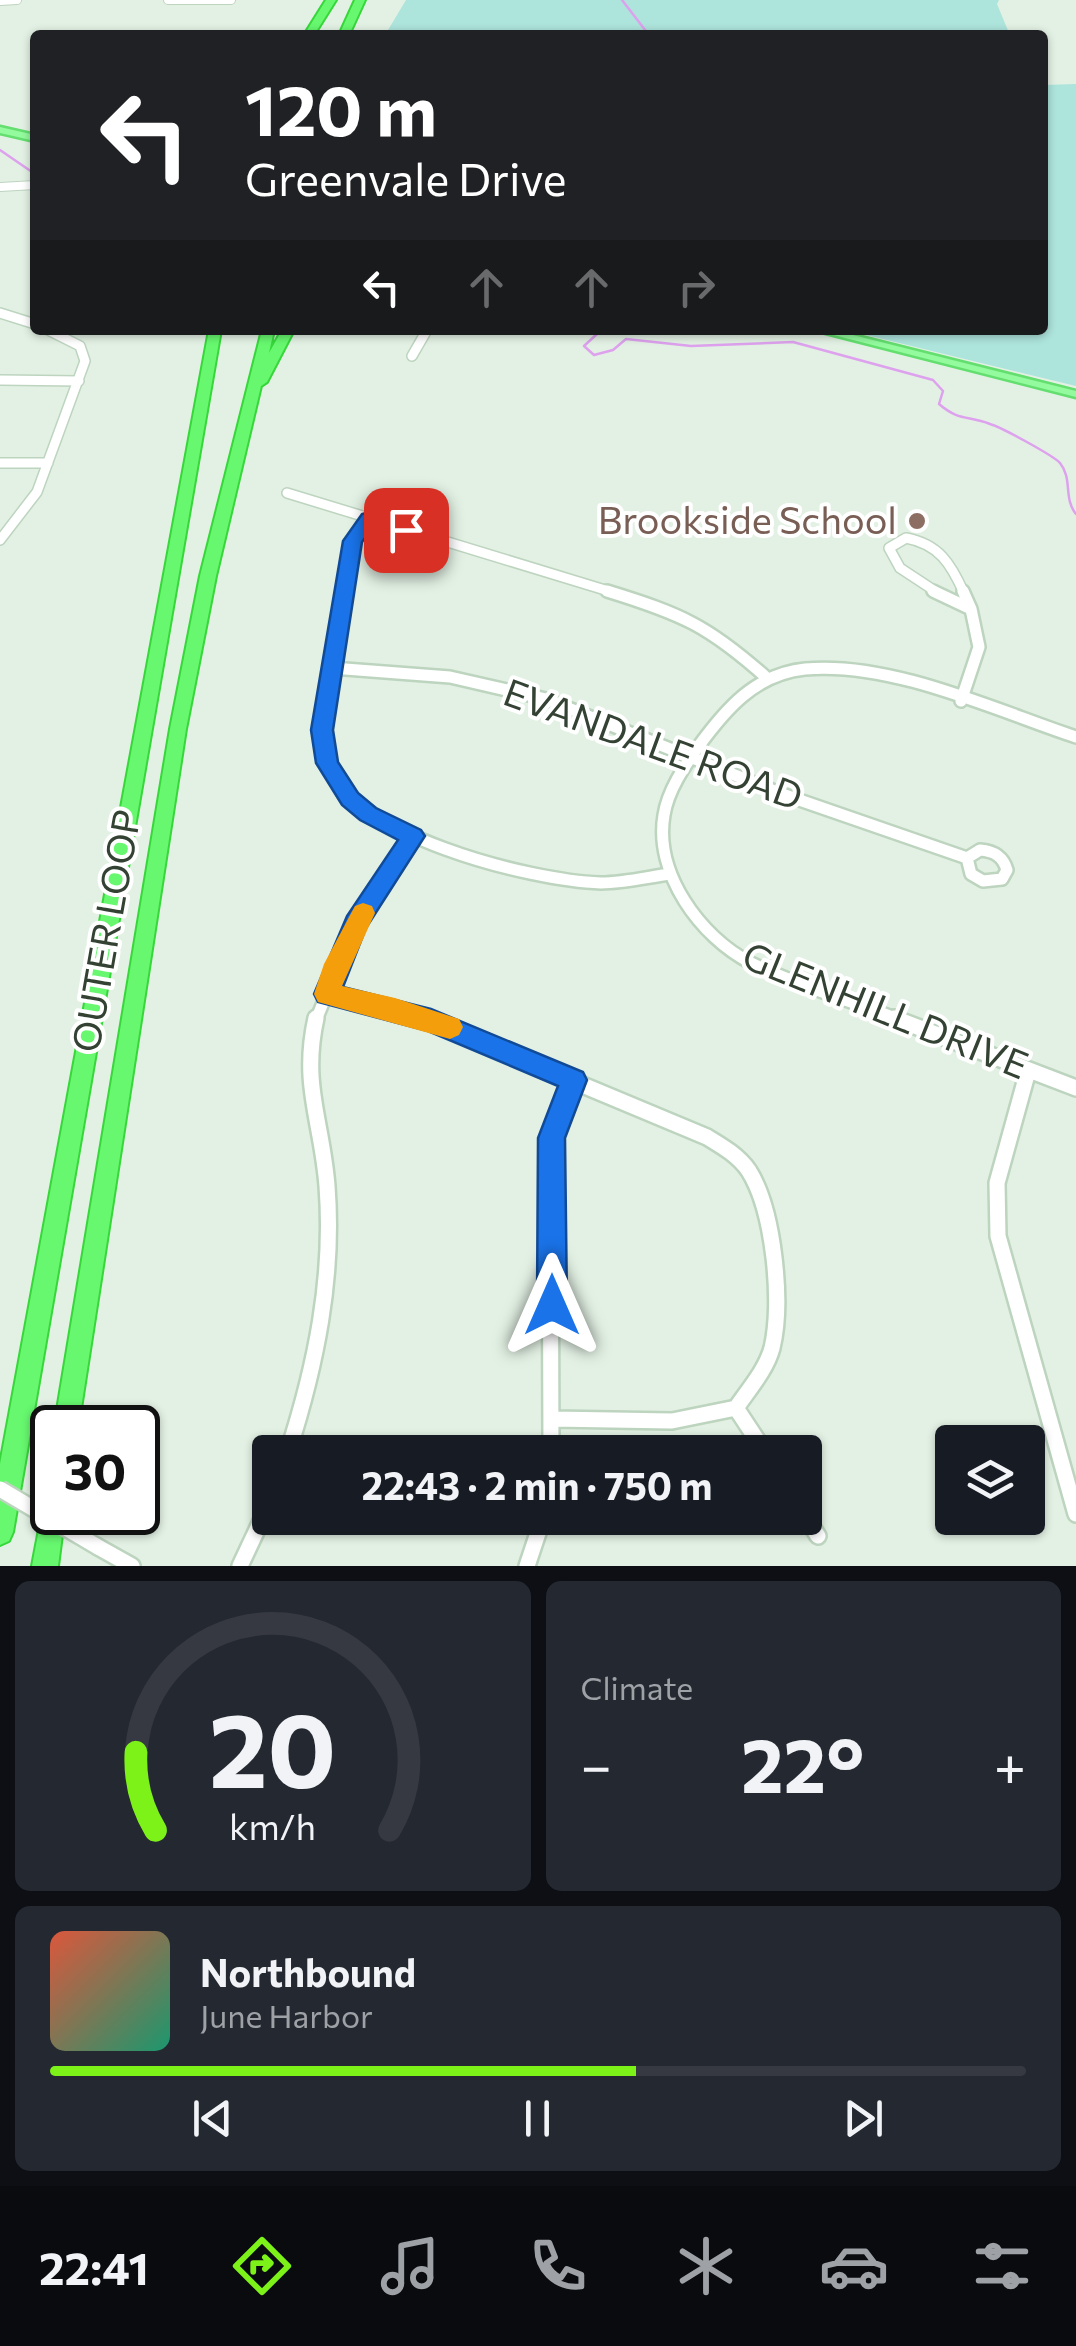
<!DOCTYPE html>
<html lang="en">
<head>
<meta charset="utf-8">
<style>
	body { margin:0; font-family:Commissioner,sans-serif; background:#242831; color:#f1f3f6; height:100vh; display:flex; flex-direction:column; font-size:38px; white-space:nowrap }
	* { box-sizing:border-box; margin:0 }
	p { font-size:32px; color:#9ea1a6 }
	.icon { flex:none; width:55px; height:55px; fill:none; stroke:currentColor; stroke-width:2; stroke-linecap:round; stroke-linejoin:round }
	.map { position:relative; height:1566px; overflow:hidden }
	.panel { display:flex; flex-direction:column; gap:15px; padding:15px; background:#0d0f14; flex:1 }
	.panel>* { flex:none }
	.banner { position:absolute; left:30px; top:30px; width:1018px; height:305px; border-radius:10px; box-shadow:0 2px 8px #0004; background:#202124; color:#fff; overflow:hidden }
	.controls { position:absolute; left:935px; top:1425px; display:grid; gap:20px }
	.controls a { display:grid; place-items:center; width:110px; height:110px; border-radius:10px; background:#171b24; box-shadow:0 2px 8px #0004; font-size:50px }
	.speed { position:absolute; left:30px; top:1405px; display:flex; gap:20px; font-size:50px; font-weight:700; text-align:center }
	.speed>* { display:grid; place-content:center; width:130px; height:130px; border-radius:50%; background:#171b24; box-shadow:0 2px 8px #0004; line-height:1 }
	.speed .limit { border:5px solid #111; border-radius:15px; background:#fff; color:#111 }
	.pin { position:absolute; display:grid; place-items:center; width:85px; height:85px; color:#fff; margin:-42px; border-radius:20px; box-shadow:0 5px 15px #0006 }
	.me { position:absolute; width:110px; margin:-55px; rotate:0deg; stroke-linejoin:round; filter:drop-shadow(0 0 8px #0008) }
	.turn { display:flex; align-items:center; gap:35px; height:210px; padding:0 50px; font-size:45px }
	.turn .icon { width:130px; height:130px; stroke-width:2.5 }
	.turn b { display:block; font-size:70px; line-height:85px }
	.lanes { display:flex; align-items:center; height:95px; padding:0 50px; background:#0003; justify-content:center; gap:50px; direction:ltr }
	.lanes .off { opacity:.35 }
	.big { font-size:75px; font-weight:700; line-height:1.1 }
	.panel .tile { flex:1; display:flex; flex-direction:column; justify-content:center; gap:15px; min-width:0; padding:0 35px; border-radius:15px; background:#242831 }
	.panel .dial { align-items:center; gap:0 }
	.dial svg { height:260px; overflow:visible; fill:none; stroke:#363941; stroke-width:7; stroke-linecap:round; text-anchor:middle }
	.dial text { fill:#f1f3f6; stroke:none }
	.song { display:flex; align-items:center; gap:30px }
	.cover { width:120px; height:120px; border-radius:15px; background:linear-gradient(135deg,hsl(10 70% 55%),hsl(160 70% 35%)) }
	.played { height:10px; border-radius:5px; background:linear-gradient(90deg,#7df219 60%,#363941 60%) }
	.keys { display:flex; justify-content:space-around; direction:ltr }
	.heat { display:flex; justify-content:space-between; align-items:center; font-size:55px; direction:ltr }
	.panel .tiles { flex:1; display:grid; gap:15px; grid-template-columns:1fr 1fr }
	.tile:last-child { grid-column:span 2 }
	.trip { position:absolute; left:252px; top:1435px; width:570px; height:100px; border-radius:10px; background:#171b24; box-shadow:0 2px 8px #0004; font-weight:700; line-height:100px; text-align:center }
	.tabs { display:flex; height:160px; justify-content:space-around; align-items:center; background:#090b0e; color:#9ea1a6 }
	.tabs .icon { width:70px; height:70px }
	.tabs .on { color:#7df219 }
	.tabs b { font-size:45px; color:#f1f3f6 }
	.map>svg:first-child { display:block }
	.green { fill:#ade4dc }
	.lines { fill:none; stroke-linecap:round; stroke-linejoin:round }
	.stream { stroke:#dda1ed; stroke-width:2.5 }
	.minor-far3-casing { stroke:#bdd4bf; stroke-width:10 }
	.minor-far2-casing { stroke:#bdd4bf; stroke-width:12 }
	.minor-far1-casing { stroke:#bdd4bf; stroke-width:16 }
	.minor-casing { stroke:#bdd4bf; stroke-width:20 }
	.major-casing { stroke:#64de6f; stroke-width:5 }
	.highway-casing { stroke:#37d73b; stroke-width:4 }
	.minor-far3 { stroke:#fff; stroke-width:8 }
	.minor-far2 { stroke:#fff; stroke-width:9 }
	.minor-far1 { stroke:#fff; stroke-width:11 }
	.minor { stroke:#fff; stroke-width:15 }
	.major { fill:#93fa9e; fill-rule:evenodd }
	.highway { fill:#67f86f; fill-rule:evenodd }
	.minor-bridge-casing { stroke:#bdd4bf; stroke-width:20; stroke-linecap:butt }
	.minor-bridge { stroke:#fff; stroke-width:15 }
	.route { fill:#1a73e8; stroke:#114b97; stroke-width:2.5 }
	.slow { fill:#f59e0b }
	.education-dot { fill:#8d6e63; stroke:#fff; stroke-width:4 }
	.labels { text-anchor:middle; stroke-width:8; stroke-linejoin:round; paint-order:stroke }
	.education-label { font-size:38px; fill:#785e54; stroke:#fff; text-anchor:end }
	.street-label { font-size:38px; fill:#344234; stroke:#fff }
</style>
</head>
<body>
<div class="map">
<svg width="1076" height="1566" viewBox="0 0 1076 1566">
	<rect width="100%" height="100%" fill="#e3f1e4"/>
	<path class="green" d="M406 0H999L997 4 1009 33 1024 35H385Z
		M1076 84V386L846 330H1042L1043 85Z"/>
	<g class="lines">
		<path class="stream" d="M622 0 649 35
			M0 150 35 174
			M595 330 597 334 584 346 594 355 613 350 626 339 691 346 793 342 933 380 943 391 939 404C960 422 968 415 990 424 1001 427 1054 456 1060 463 1073 479 1063 498 1076 514"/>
		<defs>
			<path id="minor-far3" d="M168 0H231
				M0 1 17 0
				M0 187 35 185"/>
			<path id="minor-far2" d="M0 313 35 324
				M412 356 427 330
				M0 380 79 381
				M0 463H48
				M287 493 615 593
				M0 540 37 492 85 361 80 346 48 330
				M343 593 353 541 369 518
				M938 593 900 568 889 548 906 538C939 544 951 564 964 593"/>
			<path id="minor-far1" d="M343 591C336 640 315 711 326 759 345 835 532 881 601 883 624 883 648 877 670 874
				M607 591C682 614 709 626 768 679
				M933 591 971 609 963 591
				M332 668 450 677 546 699 782 794 967 858
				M961 701 979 647 971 609
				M980 850C994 851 1003 856 1007 870L1002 879 983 881 971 874 967 858Z
				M327 994 431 1020
				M316 1020 350 937 413 836
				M900 1020C852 1001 798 986 751 963 700 937 654 873 664 815 668 790 684 767 698 747 725 710 755 674 805 669 891 661 995 710 1076 737"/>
			<path id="minor" d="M422 1018 707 1137C722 1146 739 1156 749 1171 774 1211 783 1303 772 1348 766 1370 749 1389 736 1408L672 1421 553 1419
				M894 1018 1076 1088
				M1028 1071 997 1183 998 1236 1076 1514
				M736 1408 765 1452
				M288 1452C316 1365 334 1277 327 1186 322 1121 301 1085 316 1018
				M551 1452 550 1153 555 1123 574 1080
				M805 1516 818 1536
				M98 1547 132 1566
				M240 1566 270 1502
				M527 1566 543 1518"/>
			<path id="major" d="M0 127 35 135V141L0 133Z
				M814 330H833L1076 391V397Z"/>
			<path id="highway" d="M326 0H336L314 35H304Z
				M355 0H365L349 35H339Z
				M209 330H221L13 1532 9 1541 0 1545V1464Z
				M262 330H274L269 353 282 330H294L267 382 261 386 216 576 186 729 78 1428H54L170 729 200 576Z
				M52 1500V1512H65L58 1566H32L44 1503Z"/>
		</defs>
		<use href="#minor-far3" class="minor-far3-casing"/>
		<use href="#minor-far2" class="minor-far2-casing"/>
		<use href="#minor-far1" class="minor-far1-casing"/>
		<use href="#minor" class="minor-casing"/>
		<use href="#major" class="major-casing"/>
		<use href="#highway" class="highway-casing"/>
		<use href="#minor-far3" class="minor-far3"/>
		<use href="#minor-far2" class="minor-far2"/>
		<use href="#minor-far1" class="minor-far1"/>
		<use href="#minor" class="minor"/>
		<use href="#major" class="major"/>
		<use href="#highway" class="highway"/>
		<defs>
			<path id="minor-bridge" d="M0 1489 98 1547"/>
		</defs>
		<use href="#minor-bridge" class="minor-bridge-casing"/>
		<use href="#minor-bridge" class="minor-bridge"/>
	</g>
	<path class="route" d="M369 512 413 525 416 530 406 536 374 526 362 542 333 730 338 762 358 793 376 808 421 830 425 836 366 928 343 987 431 1009 583 1072 587 1080 565 1138 567 1305 562 1316 552 1320 541 1316 537 1305 538 1138 558 1086 428 1031 318 1002 314 994 347 916 398 840 360 820 342 805 316 763 311 730 343 541 362 514Z"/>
	<path class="slow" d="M363 903 372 906 375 913 342 986 395 998 459 1019 463 1027 459 1035 450 1039 318 1002 314 994 324 964 355 906Z"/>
	<circle class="education-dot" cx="917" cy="521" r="10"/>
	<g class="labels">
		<g class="education-label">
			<text x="897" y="534">Brookside School</text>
		</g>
		<g class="street-label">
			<text transform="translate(653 745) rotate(20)" y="13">EVANDALE ROAD</text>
			<text transform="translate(107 931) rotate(-80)" y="13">OUTER LOOP</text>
			<text transform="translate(885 1011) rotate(22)" y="13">GLENHILL DRIVE</text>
		</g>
	</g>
</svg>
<div class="controls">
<a><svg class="icon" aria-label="layers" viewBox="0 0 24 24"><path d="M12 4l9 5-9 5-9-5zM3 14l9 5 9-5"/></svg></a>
</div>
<div class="speed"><div class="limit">30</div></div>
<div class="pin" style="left:406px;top:530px;background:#d93025"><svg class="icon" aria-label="arrive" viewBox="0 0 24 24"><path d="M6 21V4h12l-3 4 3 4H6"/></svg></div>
<svg class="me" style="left:552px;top:1305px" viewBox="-20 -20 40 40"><path d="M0-17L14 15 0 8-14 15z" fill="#1a73e8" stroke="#fff" stroke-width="4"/></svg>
<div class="trip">22:43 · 2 min · 750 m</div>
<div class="banner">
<div class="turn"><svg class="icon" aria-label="left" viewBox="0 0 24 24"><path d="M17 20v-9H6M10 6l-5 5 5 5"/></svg><div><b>120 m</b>Greenvale Drive</div></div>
<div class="lanes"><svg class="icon" aria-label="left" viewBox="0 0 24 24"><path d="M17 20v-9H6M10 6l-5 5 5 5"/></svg><svg class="icon off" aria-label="ahead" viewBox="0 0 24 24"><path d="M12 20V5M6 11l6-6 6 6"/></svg><svg class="icon off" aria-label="ahead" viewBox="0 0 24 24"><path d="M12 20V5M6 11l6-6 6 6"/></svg><svg class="icon off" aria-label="right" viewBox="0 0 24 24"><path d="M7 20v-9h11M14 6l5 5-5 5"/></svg></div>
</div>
</div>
<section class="panel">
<div class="tiles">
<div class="tile dial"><svg viewBox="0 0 100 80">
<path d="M14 69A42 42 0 1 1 86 69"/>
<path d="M14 69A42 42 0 0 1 8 45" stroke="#7df219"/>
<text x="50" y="56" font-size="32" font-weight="700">20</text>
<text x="50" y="72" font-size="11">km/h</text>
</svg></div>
<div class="tile"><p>Climate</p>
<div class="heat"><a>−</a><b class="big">22°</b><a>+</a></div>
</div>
<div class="tile">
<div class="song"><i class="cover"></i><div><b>Northbound</b><p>June Harbor</p></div></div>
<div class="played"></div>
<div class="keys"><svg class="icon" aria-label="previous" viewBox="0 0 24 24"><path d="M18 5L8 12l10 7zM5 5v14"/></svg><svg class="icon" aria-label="pause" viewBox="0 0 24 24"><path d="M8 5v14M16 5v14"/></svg><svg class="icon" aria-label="next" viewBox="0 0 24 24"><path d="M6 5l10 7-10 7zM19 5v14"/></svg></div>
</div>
</div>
</section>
<nav class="tabs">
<b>22:41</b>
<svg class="icon on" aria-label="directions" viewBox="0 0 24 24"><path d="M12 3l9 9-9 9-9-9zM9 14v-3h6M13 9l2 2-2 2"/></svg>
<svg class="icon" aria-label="music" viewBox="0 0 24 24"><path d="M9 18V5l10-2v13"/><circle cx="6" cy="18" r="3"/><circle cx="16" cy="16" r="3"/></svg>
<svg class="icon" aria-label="phone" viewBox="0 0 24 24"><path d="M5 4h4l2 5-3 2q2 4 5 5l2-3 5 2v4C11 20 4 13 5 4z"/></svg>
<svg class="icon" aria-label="climate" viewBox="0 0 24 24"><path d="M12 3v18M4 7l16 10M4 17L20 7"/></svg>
<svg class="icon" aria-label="car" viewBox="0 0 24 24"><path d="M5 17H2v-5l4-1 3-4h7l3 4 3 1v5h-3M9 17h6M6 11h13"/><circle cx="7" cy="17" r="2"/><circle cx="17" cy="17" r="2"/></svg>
<svg class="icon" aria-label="filters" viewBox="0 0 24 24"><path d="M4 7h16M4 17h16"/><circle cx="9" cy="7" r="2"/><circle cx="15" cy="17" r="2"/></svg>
</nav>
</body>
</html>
